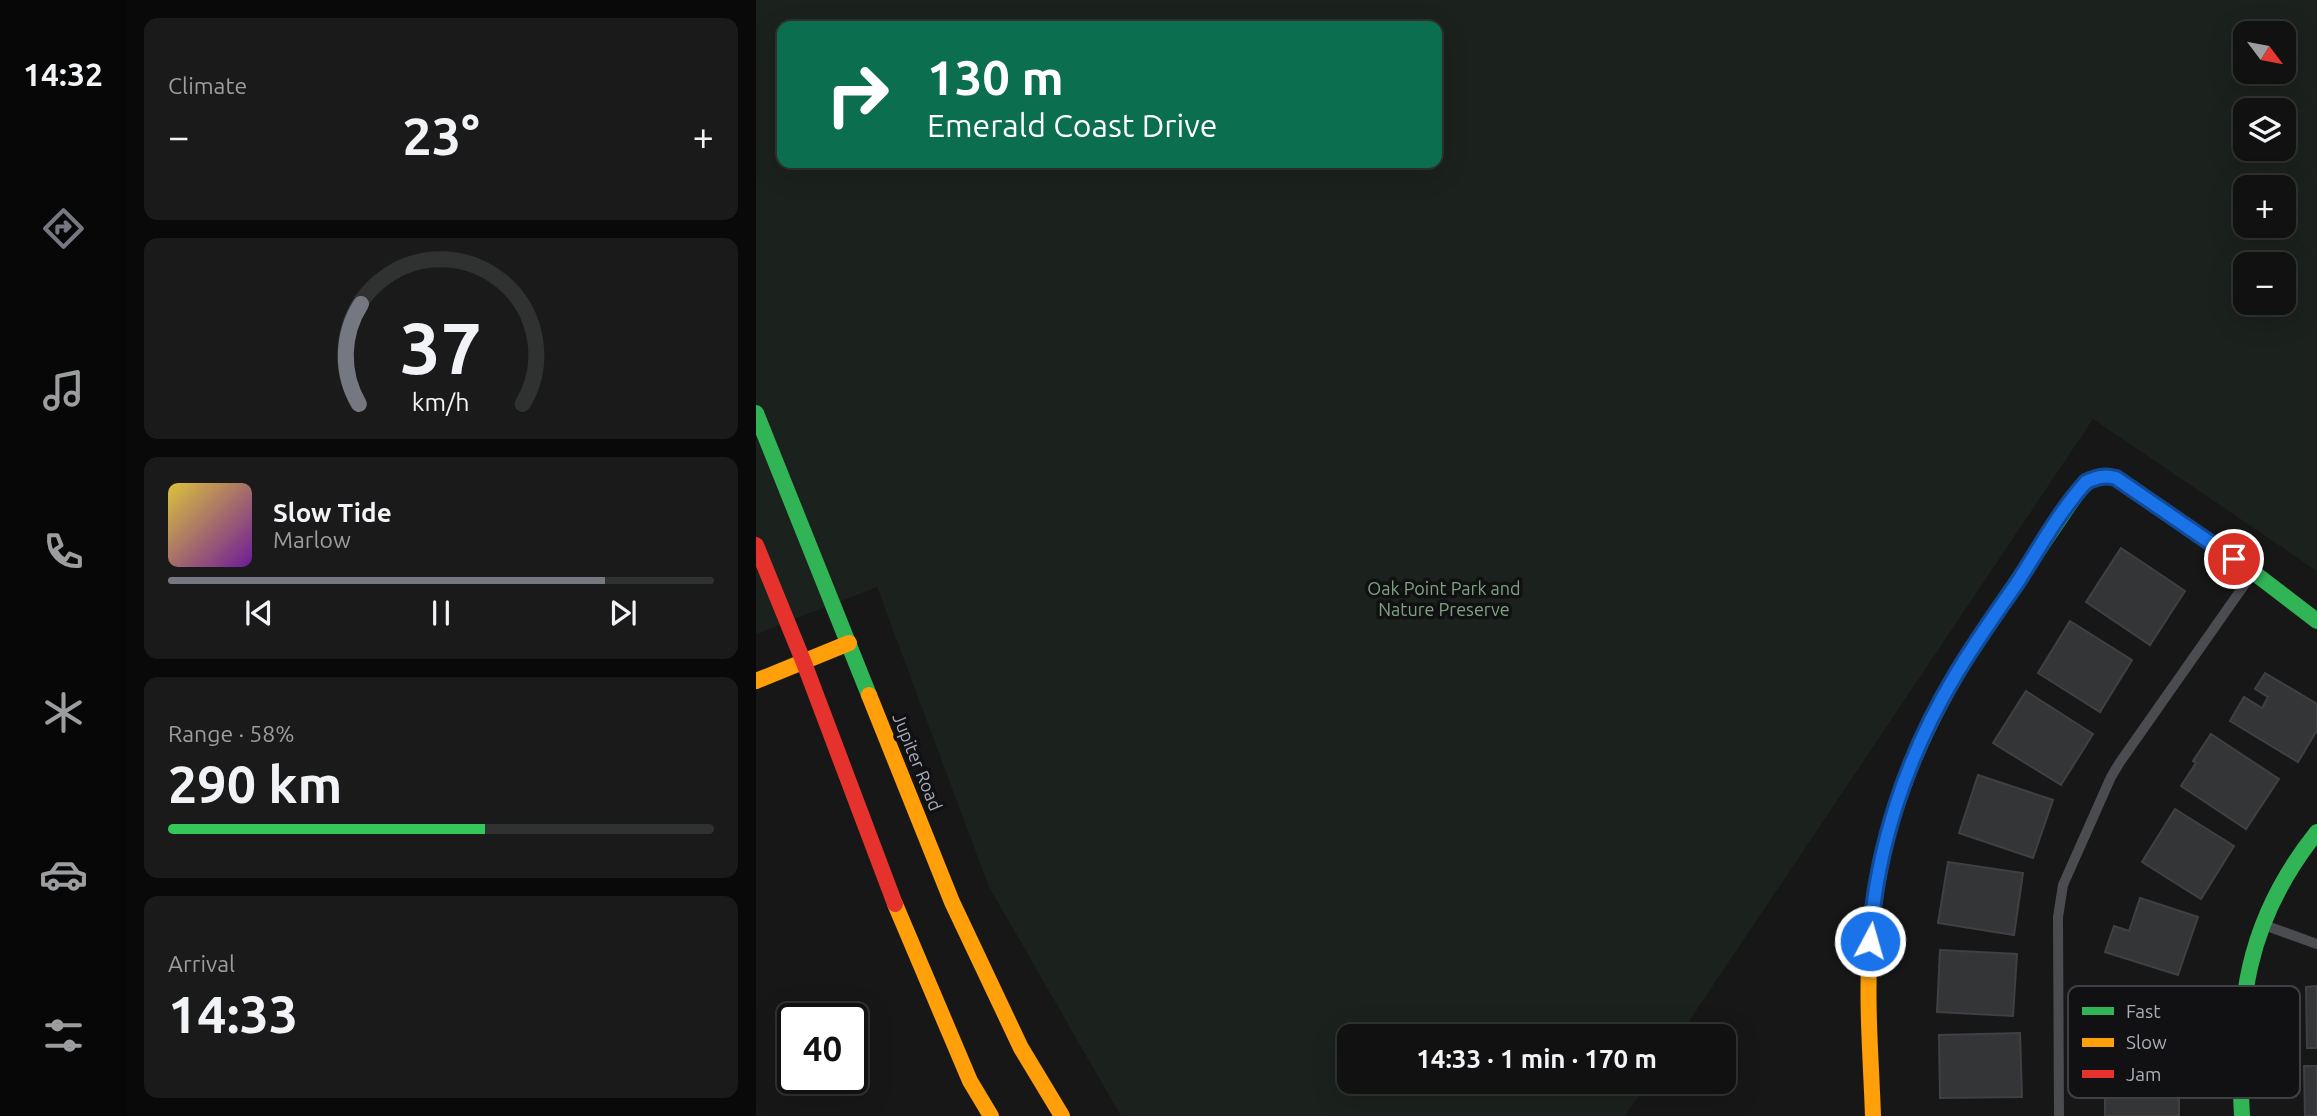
<!DOCTYPE html>
<html lang="en">
<head>
<meta charset="utf-8">
<style>
	body { margin:0; font-family:Ubuntu,sans-serif; background:#1a1a1a; color:#f1f3f6; height:100vh; display:flex; flex-direction:column; font-size:26px; white-space:nowrap }
	* { box-sizing:border-box; margin:0 }
	p { font-size:23px; color:#9c9d9f }
	.icon { flex:none; width:38px; height:38px; fill:none; stroke:currentColor; stroke-width:2; stroke-linecap:round; stroke-linejoin:round }
	.map { position:relative; flex:1; overflow:hidden }
	.side { display:flex; flex-direction:column; gap:18px; padding:18px; background:#090909; width:630px }
	.side>* { flex:none }
	.hud { position:absolute; left:21px; top:21px; width:665px; height:147px; border-radius:14px; box-shadow:0 7px 28px #0002,0 0 0 2px #303131; background:#0b6e4f; color:#fff; overflow:hidden }
	.needle { width:46px; rotate:122deg }
	.controls { position:absolute; left:1477px; top:21px; display:grid; gap:14px }
	.controls a { display:grid; place-items:center; width:63px; height:63px; border-radius:14px; background:#111; box-shadow:0 7px 28px #0002,0 0 0 2px #303131; font-size:35px }
	.speed { position:absolute; left:21px; top:1003px; display:flex; gap:14px; font-size:35px; font-weight:700; text-align:center }
	.speed>* { display:grid; place-content:center; width:91px; height:91px; border-radius:50%; background:#111; box-shadow:0 7px 28px #0002,0 0 0 2px #303131; line-height:1 }
	.speed .limit { border:4px solid #111; border-radius:10px; background:#fff; color:#111 }
	.pin { position:absolute; display:grid; place-items:center; width:60px; height:60px; color:#fff; margin:-30px; border:4px solid #fff; border-radius:50%; box-shadow:0 2px 7px #0007 }
	.me { position:absolute; width:77px; margin:-38px; rotate:6deg; stroke-linejoin:round; filter:drop-shadow(0 0 5px #0008) }
	.turn { display:flex; align-items:center; gap:24px; height:147px; padding:0 35px; font-size:32px }
	.turn .icon { width:91px; height:91px; stroke-width:2.5 }
	.turn b { display:block; font-size:49px; line-height:60px }
	.big { font-size:52px; font-weight:700; line-height:1.1 }
	.side .widget { flex:1; display:flex; flex-direction:column; justify-content:center; gap:10px; min-width:0; padding:0 24px; border-radius:14px; background:#1a1a1a }
	.side .dial { align-items:center; gap:0 }
	.dial svg { height:182px; overflow:visible; fill:none; stroke:#303131; stroke-width:7; stroke-linecap:round; text-anchor:middle }
	.dial text { fill:#f1f3f6; stroke:none }
	.song { display:flex; align-items:center; gap:21px }
	.cover { width:84px; height:84px; border-radius:10px; background:linear-gradient(135deg,hsl(50 70% 55%),hsl(280 70% 35%)) }
	.played { height:7px; border-radius:4px; background:linear-gradient(90deg,#757880 80%,#303131 80%) }
	.keys { display:flex; justify-content:space-around; direction:ltr }
	.heat { display:flex; justify-content:space-between; align-items:center; font-size:38px; direction:ltr }
	.charge { height:10px; border-radius:5px; background:linear-gradient(90deg,#34c759 58%,#303131 0) }
	.trip { position:absolute; left:581px; top:1024px; width:399px; height:70px; border-radius:14px; background:#111; box-shadow:0 7px 28px #0002,0 0 0 2px #303131; font-weight:700; line-height:70px; text-align:center }
	main { display:flex; flex:1; min-height:0 }
	.menu { display:flex; flex-direction:column; width:126px; justify-content:space-around; align-items:center; background:#070707; color:#9c9d9f }
	.menu .icon { width:49px; height:49px }
	.menu .on { color:#757880 }
	.menu b { font-size:32px; color:#f1f3f6 }
	.map>svg:first-child { display:block }
	.green { fill:#1b211c; fill-rule:evenodd }
	.building { fill:#343537; stroke:#3f4043; stroke-width:2 }
	.lines { fill:none; stroke-linecap:round; stroke-linejoin:round }
	.lane { stroke:#4b4c50; stroke-width:10 }
	.fast { stroke:#30b455; stroke-width:16 }
	.slow { stroke:#ff9f0a; stroke-width:16 }
	.jam { stroke:#e5322d; stroke-width:16 }
	.route-casing { stroke:#114b97; stroke-width:18 }
	.route { stroke:#1a73e8; stroke-width:12 }
	.labels { text-anchor:middle; stroke-width:7; stroke-linejoin:round; paint-order:stroke }
	.park-label { font-size:18px; fill:#7fa381; stroke:#111113 }
	.street-label { font-size:18px; fill:#a8adb8; stroke:#111113 }
	.key { fill:#111113; stroke:#3e4045; stroke-width:2 }
	.key-label { font-size:19px; fill:#a8adb8 }
</style>
</head>
<body>
<main>
<nav class="menu">
<b>14:32</b>
<svg class="icon on" aria-label="directions" viewBox="0 0 24 24"><path d="M12 3l9 9-9 9-9-9zM9 14v-3h6M13 9l2 2-2 2"/></svg>
<svg class="icon" aria-label="music" viewBox="0 0 24 24"><path d="M9 18V5l10-2v13"/><circle cx="6" cy="18" r="3"/><circle cx="16" cy="16" r="3"/></svg>
<svg class="icon" aria-label="phone" viewBox="0 0 24 24"><path d="M5 4h4l2 5-3 2q2 4 5 5l2-3 5 2v4C11 20 4 13 5 4z"/></svg>
<svg class="icon" aria-label="climate" viewBox="0 0 24 24"><path d="M12 3v18M4 7l16 10M4 17L20 7"/></svg>
<svg class="icon" aria-label="car" viewBox="0 0 24 24"><path d="M5 17H2v-5l4-1 3-4h7l3 4 3 1v5h-3M9 17h6M6 11h13"/><circle cx="7" cy="17" r="2"/><circle cx="17" cy="17" r="2"/></svg>
<svg class="icon" aria-label="filters" viewBox="0 0 24 24"><path d="M4 7h16M4 17h16"/><circle cx="9" cy="7" r="2"/><circle cx="15" cy="17" r="2"/></svg>
</nav>
<section class="side">
<div class="widget"><p>Climate</p>
<div class="heat"><a>−</a><b class="big">23°</b><a>+</a></div>
</div>
<div class="widget dial"><svg viewBox="0 0 100 80">
<path d="M14 69A42 42 0 1 1 86 69"/>
<path d="M14 69A42 42 0 0 1 15 25" stroke="#757880"/>
<text x="50" y="56" font-size="32" font-weight="700">37</text>
<text x="50" y="72" font-size="11">km/h</text>
</svg></div>
<div class="widget">
<div class="song"><i class="cover"></i><div><b>Slow Tide</b><p>Marlow</p></div></div>
<div class="played"></div>
<div class="keys"><svg class="icon" aria-label="previous" viewBox="0 0 24 24"><path d="M18 5L8 12l10 7zM5 5v14"/></svg><svg class="icon" aria-label="pause" viewBox="0 0 24 24"><path d="M8 5v14M16 5v14"/></svg><svg class="icon" aria-label="next" viewBox="0 0 24 24"><path d="M6 5l10 7-10 7zM19 5v14"/></svg></div>
</div>
<div class="widget"><p>Range · 58%</p><b class="big">290 km</b><div class="charge"></div></div>
<div class="widget"><p>Arrival</p><b class="big">14:33</b></div>
</section>
<div class="map">
<svg width="1561" height="1116" viewBox="0 0 1561 1116">
	<rect width="100%" height="100%" fill="#171717"/>
	<path class="green" d="M0 0H1561V571L1337 419 923 1036H593V1082H892L869 1116H365L233 887 121 587 0 634ZM26 26H681V163H26ZM1489 33H1528V72H1489ZM1489 110H1528V149H1489ZM1489 187H1528V226H1489ZM1489 264H1528V303H1489Z"/>
	<path class="building" d="M1365 548 1429 591 1394 645 1330 602Z
		M1314 621 1376 660 1344 712 1282 673Z
		M1509 673 1561 704V730L1542 762 1474 721 1488 697 1506 708 1512 697 1499 689Z
		M1270 691 1337 734 1305 785 1237 743Z
		M1455 734 1523 779 1490 829 1425 786 1440 763 1437 761Z
		M1222 775 1297 800 1277 858 1203 833Z
		M1419 809 1478 846 1445 899 1386 862Z
		M1192 862 1267 873 1258 935 1182 923Z
		M1384 898 1442 917 1422 975 1349 952 1358 926 1373 931Z
		M1184 950 1261 954 1257 1016 1181 1012Z
		M1561 986V1048H1551L1550 987Z
		M1264 1033 1266 1097 1184 1098 1183 1035Z
		M1548 1066H1561V1116H1549Z
		M1349 1073H1423V1116H1349Z"/>
	<g class="lines">
		<path class="lane" d="M1508 925 1561 944
			M1303 1116 1302 917 1307 885 1355 777 1364 762 1496 574"/>
		<path class="fast" d="M0 413 113 695
			M1239 614 1319 496C1331 480 1339 474 1360 478L1497 572 1561 621
			M1486 1116C1480 1005 1489 922 1561 832"/>
		<path class="slow" d="M0 681 93 643
			M113 695 196 902 265 1048 306 1116
			M139 904 214 1081 235 1116
			M1117 1116C1115 1059 1110 1002 1114 945 1121 821 1169 716 1239 614"/>
		<path class="jam" d="M0 545 48 663 139 904"/>
	</g>
	<g class="lines">
		<defs>
			<path id="route" d="M1114 941C1120 847 1151 756 1199 676 1218 644 1240 613 1261 583 1283 549 1303 512 1330 482 1341 477 1348 475 1360 478L1478 559"/>
		</defs>
		<use href="#route" class="route-casing"/>
		<use href="#route" class="route"/>
	</g>
	<g class="labels">
		<g class="park-label">
			<text x="688" y="595">Oak Point Park and<tspan x="688" dy="21">Nature Preserve</tspan></text>
		</g>
		<g class="street-label">
			<text transform="translate(161 762) rotate(68)" y="6">Jupiter Road</text>
		</g>
	</g>
	<rect x="1312" y="986" width="232" height="112" rx="10" class="key"/>
	<rect x="1326" y="1007" width="32" height="8" fill="#30b455"/>
	<rect x="1326" y="1038" width="32" height="9" fill="#ff9f0a"/>
	<rect x="1326" y="1070" width="32" height="8" fill="#e5322d"/>
	<g class="key-label">
		<text x="1370" y="1018">Fast</text>
		<text x="1370" y="1049">Slow</text>
		<text x="1370" y="1081">Jam</text>
	</g>
</svg>
<div class="controls">
<a><svg class="needle" viewBox="-14 -14 28 28"><path d="M0-13l5 13h-10z" fill="#e53935"/><path d="M0 13l5-13h-10z" fill="#9c9d9f"/></svg></a>
<a><svg class="icon" aria-label="layers" viewBox="0 0 24 24"><path d="M12 4l9 5-9 5-9-5zM3 14l9 5 9-5"/></svg></a>
<a>+</a>
<a>−</a>
</div>
<div class="speed"><div class="limit">40</div></div>
<div class="pin" style="left:1478px;top:559px;background:#d93025"><svg class="icon" aria-label="arrive" viewBox="0 0 24 24"><path d="M6 21V4h12l-3 4 3 4H6"/></svg></div>
<svg class="me" style="left:1114px;top:941px" viewBox="-20 -20 40 40"><circle r="17" fill="#1a73e8" stroke="#fff" stroke-width="3"/><path d="M0-11L8 9 0 5-8 9z" fill="#fff"/></svg>
<div class="trip">14:33 · 1 min · 170 m</div>
<div class="hud">
<div class="turn"><svg class="icon" aria-label="right" viewBox="0 0 24 24"><path d="M7 20v-9h11M14 6l5 5-5 5"/></svg><div><b>130 m</b>Emerald Coast Drive</div></div>
</div>
</div>
</main>
</body>
</html>
